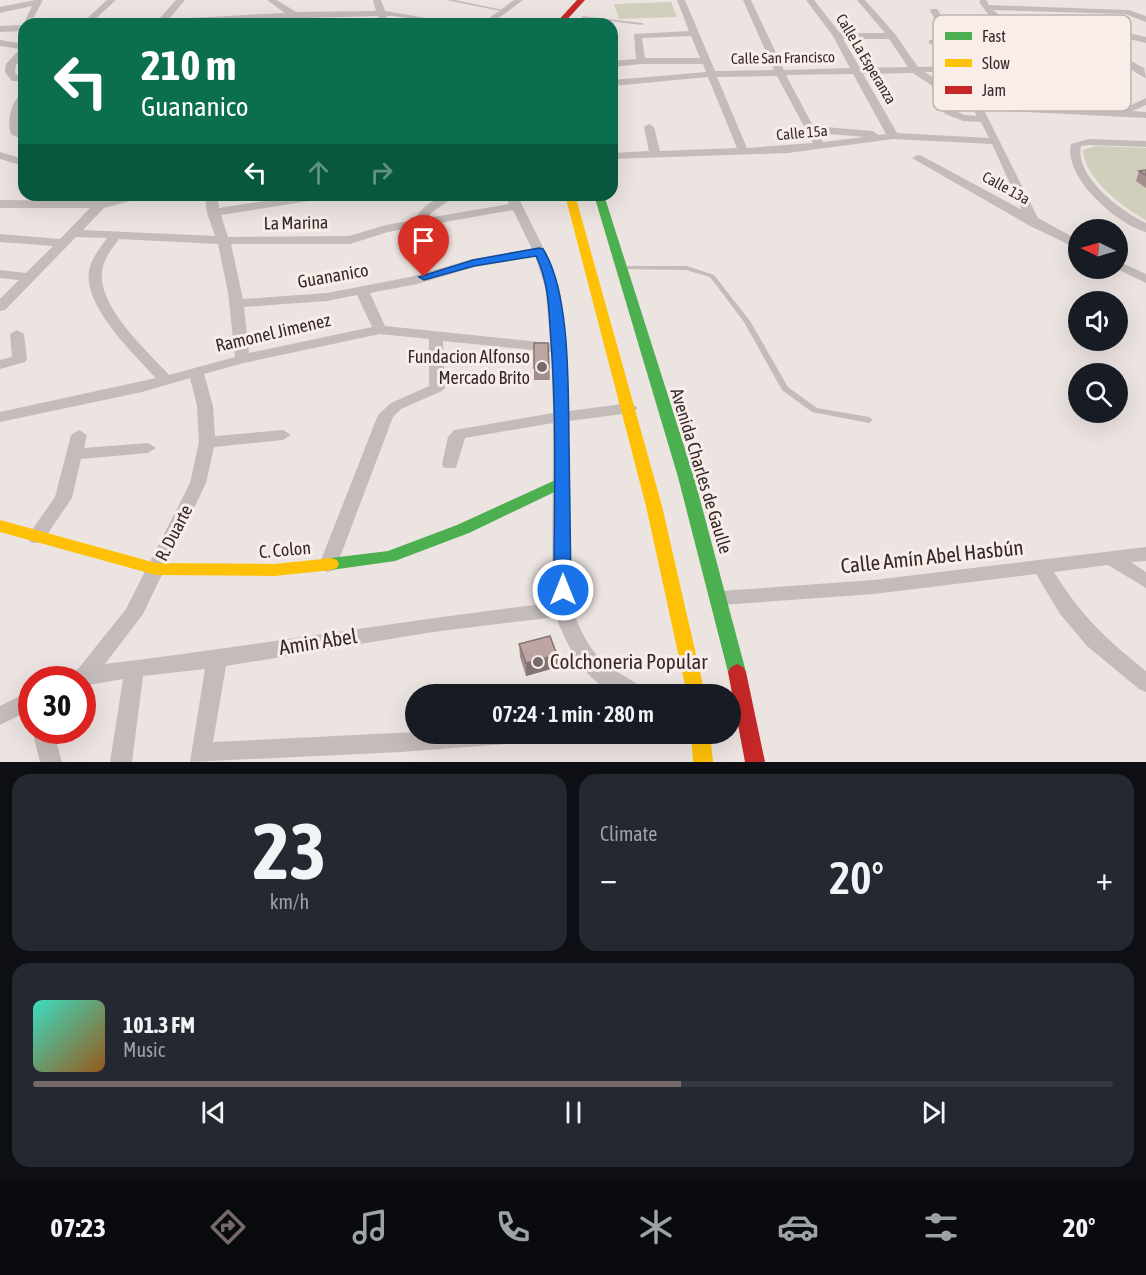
<!DOCTYPE html>
<html lang="en">
<head>
<meta charset="utf-8">
<style>
	body { margin:0; font-family:"Asap Condensed",sans-serif; background:#242831; color:#f1f3f6; height:100vh; display:flex; flex-direction:column; font-size:22px; white-space:nowrap }
	* { box-sizing:border-box; margin:0 }
	p { font-size:20px; color:#9ea1a6 }
	.icon { flex:none; width:33px; height:33px; fill:none; stroke:currentColor; stroke-width:2; stroke-linecap:round; stroke-linejoin:round }
	.map { position:relative; height:762px; overflow:hidden }
	.details { display:flex; flex-direction:column; gap:12px; padding:12px; background:#0d0f14; flex:1 }
	.details>* { flex:none }
	.hud { position:absolute; left:18px; top:18px; width:600px; height:183px; border-radius:18px; box-shadow:0 6px 24px #0002; background:#0b6e4f; color:#fff; overflow:hidden }
	.needle { width:39px; rotate:275deg }
	.buttons { position:absolute; left:1068px; top:219px; display:grid; gap:12px }
	.buttons a { display:grid; place-items:center; width:60px; height:60px; border-radius:50%; background:#171b24; box-shadow:0 6px 24px #0002; font-size:30px }
	.speed { position:absolute; left:18px; top:666px; display:flex; gap:12px; font-size:30px; font-weight:700; text-align:center }
	.speed>* { display:grid; place-content:center; width:78px; height:78px; border-radius:50%; background:#171b24; box-shadow:0 6px 24px #0002; line-height:1 }
	.speed .limit { border:9px solid #d22; background:#fff; color:#111 }
	.pin { position:absolute; display:grid; place-items:center; width:51px; height:51px; color:#fff; margin:-62px -26px; border-radius:50% 50% 50% 0; rotate:-45deg; box-shadow:0 0 6px #0007 }
	.pin .icon { rotate:45deg }
	.me { position:absolute; width:66px; margin:-33px; rotate:0deg; stroke-linejoin:round; filter:drop-shadow(0 0 4px #0008) }
	.turn { display:flex; align-items:center; gap:21px; height:126px; padding:0 24px; font-size:27px }
	.turn .icon { width:78px; height:78px; stroke-width:2.5 }
	.turn b { display:block; font-size:42px; line-height:51px }
	.lanes { display:flex; align-items:center; height:57px; padding:0 24px; background:#0003; justify-content:center; gap:30px; direction:ltr }
	.lanes .off { opacity:.35 }
	.big { font-size:45px; font-weight:600; line-height:1.1 }
	.details .tile { flex:1; display:flex; flex-direction:column; justify-content:center; gap:9px; min-width:0; padding:0 21px; border-radius:18px; background:#242831 }
	.details .dial { align-items:center; gap:0 }
	.dial b { font-size:78px; line-height:1 }
	.song { display:flex; align-items:center; gap:18px }
	.cover { width:72px; height:72px; border-radius:9px; background:linear-gradient(135deg,hsl(170 70% 55%),hsl(30 70% 35%)) }
	.played { height:6px; border-radius:3px; background:linear-gradient(90deg,#756a69 60%,#363941 60%) }
	.keys { display:flex; justify-content:space-around; direction:ltr }
	.heat { display:flex; justify-content:space-between; align-items:center; font-size:33px; direction:ltr }
	.details .tiles { flex:1; display:grid; gap:12px; grid-template-columns:1fr 1fr }
	.tile:last-child { grid-column:span 2 }
	.trip { position:absolute; left:405px; top:684px; width:336px; height:60px; border-radius:30px; background:#171b24; box-shadow:0 6px 24px #0002; font-weight:600; line-height:60px; text-align:center }
	.tabs { display:flex; height:96px; justify-content:space-around; align-items:center; background:#090b0e; color:#9ea1a6 }
	.tabs .icon { width:42px; height:42px }
	.tabs .selected { color:#756a69 }
	.tabs b { font-size:27px; color:#f1f3f6 }
	.map>svg:first-child { display:block }
	.green { fill:#d1cfbc }
	.lines { fill:none; stroke-linecap:round; stroke-linejoin:round }
	.lane { fill:#c4bcba; fill-rule:evenodd }
	.street { fill:#c4bcba; fill-rule:evenodd }
	.fast { fill:#4caf50; fill-rule:evenodd }
	.slow { fill:#ffc107; fill-rule:evenodd }
	.jam { fill:#c62828; fill-rule:evenodd }
	.wall { fill:#a38e8d }
	.shaded-wall { fill:#857473 }
	.building { fill:#bea5a4; stroke:#857473; stroke-width:1.5 }
	.route { fill:#1a73e8; stroke:#114b97; stroke-width:1.5 }
	.poi-dot { fill:#756a69; stroke:#f8ede9; stroke-width:2 }
	.labels { text-anchor:middle; stroke-width:6; stroke-linejoin:round; paint-order:stroke }
	.far-street-label { font-size:15px; fill:#352929; stroke:#f8ede9 }
	.street-label { font-size:18px; fill:#352929; stroke:#f8ede9 }
	.poi-label { font-size:18px; fill:#352929; stroke:#f8ede9; text-anchor:end }
	.near-street-label { font-size:21px; fill:#352929; stroke:#f8ede9 }
	.near-poi-label { font-size:21px; fill:#352929; stroke:#f8ede9; text-anchor:start }
	.key { fill:#f8ede9; stroke:#beb2af; stroke-width:1.5 }
	.key-label { font-size:16px; fill:#352929 }
</style>
</head>
<body>
<div class="map">
<svg width="1146" height="762" viewBox="0 0 1146 762">
	<rect width="100%" height="100%" fill="#ece4e1"/>
	<path class="green" d="M671 2 677 17 619 19 614 4Z
		M1096 146 1146 148V220C1123 208 1084 178 1083 150Z"/>
	<g class="lines">
		<path class="lane" d="M446 0H455L508 11 506 12Z
			M582 16 642 23 644 24 642 25 584 18H582Z
			M622 266H687L714 275 750 321 788 387 817 408 869 417 873 420 869 423 812 412 782 390 744 322 710 277 686 270 620 269 619 268Z"/>
		<path class="street" d="M35 0H43L30 24H24V31L0 32V26L23 25 32 6 0 13V7Z
			M107 0H116L90 24H81Z
			M176 0H185L169 19 285 13 267 0H277L296 12 376 11 373 0H381L385 11 462 24H443L394 16H386L389 24H381L378 16 107 24 111 21 159 19Z
			M514 0H523L491 24H481Z
			M677 0H685L715 71 774 70 743 0H751L784 70 850 68 833 36 806 0H814L840 33H885L857 0H865L895 34 918 67 950 66 958 50 968 45 929 44V40L948 39 930 11 931 9H937L955 36 978 42 1016 38 991 18 979 2 981 0H986L989 5 1129 10 1146 16V22L1125 14 993 10 1028 38 1091 46 1122 56 1144 68 1146 78C1135 74 1126 64 1114 59 1074 43 1004 33 965 54L960 68 966 83 981 104 1038 107 1020 72 1022 65C1040 53 1069 60 1082 76L1070 85H1036L1048 107 1119 111 1146 98V105L1132 111 1146 112V118L984 110 1038 218 1078 240V249L1030 226 912 158 918 155 922 156 1022 210 992 144 893 139 788 153 612 159V153L649 151 644 127 649 124 654 127 660 151 737 148 708 77 612 86V80L706 72 703 64H641L612 67V61L636 59 634 34 689 31ZM691 36 700 58H645L642 38ZM843 39H889L908 67 860 68ZM1047 65 1064 69 1072 76 1068 79H1033L1030 72 1031 67ZM925 72H951L977 116 965 115 953 110 938 81ZM913 73 931 85 945 114 963 121 981 122 989 138 897 133 863 74ZM853 74 886 134 878 135 873 131 813 126 786 75ZM777 76 813 143 747 148 717 77ZM817 133 865 137 823 142Z
			M1081 22 1146 37V43L1078 27 1077 25Z
			M0 40 24 44V55L16 65 15 72 20 79 18 81H12L5 72 6 64 20 49 0 46Z
			M24 92C24 105 18 117 20 130L24 133V140L11 134C6 122 12 98 24 92Z
			M1089 139 1146 141V147L1089 145 1081 146C1074 177 1123 212 1146 223V232C1117 224 1063 177 1071 144Z
			M0 152 24 159V166L0 159Z
			M127 195H147L145 197 104 208 83 230 215 236 207 213 205 195H217L219 208 301 195H328L322 199 221 215 228 237 349 236 386 225 414 220C424 204 438 195 457 195L431 213 428 218 509 204 505 195H517L550 261 560 290 569 411 630 403 638 408 630 413 569 421 572 609C580 629 588 648 604 663 615 673 640 681 645 694 637 694 624 697 617 694 585 682 567 646 556 617L433 632 226 666 213 742 416 732 529 734 527 741 519 743 401 752 190 762 205 669 143 676 132 762H110L123 679 82 686V680H65L68 674 78 669 126 609 190 483 199 442 197 406 190 378 142 392 0 422V412L156 378C134 354 83 306 89 271 91 259 100 248 107 238L76 237 5 310 0 311V299L19 280 0 278V270L26 273 53 246 0 242V234L60 239 90 208H0V200L100 201ZM513 210 532 249 473 259 410 277 327 293 243 299 231 244H350L388 232ZM119 239 218 244 228 292 235 357 169 375C147 351 98 307 102 272 103 259 112 249 119 239ZM535 256 546 290 550 343 385 326 370 293 417 284 475 267ZM357 295 372 327 249 353 244 307 327 301ZM380 334 429 339V386L391 403 378 415 319 565 322 570 328 572 334 570 337 565 393 417 401 409 442 391 445 388 443 341 551 352 553 413 454 430 448 437 442 464 444 468H456L465 438 553 423 552 603C403 620 255 646 105 664L143 614 206 483 214 447 283 440 291 435 283 430 215 436 213 406 204 374 244 363Z
			M1118 261 1146 274V283L1115 268H1118Z
			M17 330 24 334 27 359 25 362 0 369V360L12 357 10 334Z
			M79 430 87 435 84 448 148 443 156 448 148 453 81 459 72 498 42 542 36 543 30 542 27 537 55 497 71 435Z
			M1146 547V561L1131 562 1146 572V588L1108 565 1054 572C1082 617 1105 638 1146 671V692L1139 689 1087 646 1060 614 1036 574 874 594 721 605 714 603 712 598 714 593 721 591 874 580Z
			M32 690V709L0 725V706Z
			M32 730H53L62 762H40Z"/>
		<path class="fast" d="M594 195H604L694 477 746 672 743 677 737 680 731 677 728 672 678 477Z
			M562 477 567 478 570 482 567 486 469 533 395 561 331 570 325 568 323 564 325 560 331 558 388 551 457 525Z"/>
		<path class="slow" d="M565 195H575L662 506 705 694H687L646 506Z
			M0 520 156 563 275 564 331 558 337 560 339 564 337 568 331 570 275 576 156 575 0 532Z
			M691 734H710L713 762H693Z"/>
		<path class="jam" d="M577 0H585L563 24H555Z
			M737 664 743 667 746 672 765 762H745L728 672 731 667Z"/>
	</g>
	<path class="wall" d="M1146 170V188L1136 181 1139 171Z
		M534 343H548L550 380H534Z
		M519 644 557 655 558 667 526 676 520 657Z"/>
	<path class="shaded-wall" d="M557 655 558 667 526 676V663Z"/>
	<path class="building" d="M1146 170V175L1139 171Z
		M534 343H548L549 368H534Z
		M550 636 557 655 526 663 519 644Z"/>
	<path class="route" d="M539 248 543 249C571 293 568 391 569 443 570 492 570 541 571 590L569 595H557L554 590C554 507 557 424 551 341 549 313 549 282 536 256L474 266 424 280 419 277 473 260Z"/>
	<g class="poi-dot">
		<circle cx="542" cy="367" r="6"/>
		<circle cx="538" cy="662" r="6"/>
	</g>
	<g class="labels">
		<g class="far-street-label">
			<text transform="translate(783 58) rotate(-1)" y="5">Calle San Francisco</text>
			<text transform="translate(866 59) rotate(59)" y="5">Calle La Esperanza</text>
			<text transform="translate(802 133) rotate(-5)" y="5">Calle 15a</text>
			<text transform="translate(1006 188) rotate(29)" y="5">Calle 13a</text>
		</g>
		<g class="street-label">
			<text transform="translate(296 223) rotate(-1)" y="6">La Marina</text>
			<text transform="translate(333 276) rotate(-10)" y="6">Guananico</text>
			<text transform="translate(273 333) rotate(-13)" y="6">Ramonel Jimenez</text>
			<text transform="translate(701 471) rotate(73)" y="6">Avenida Charles de Gaulle</text>
			<text transform="translate(174 533) rotate(-63)" y="6">R. Duarte</text>
			<text transform="translate(285 550) rotate(-5)" y="6">C. Colon</text>
		</g>
		<g class="poi-label">
			<text x="530" y="363">Fundacion Alfonso<tspan x="530" dy="21">Mercado Brito</tspan></text>
		</g>
		<g class="near-street-label">
			<text transform="translate(932 557) rotate(-6)" y="7">Calle Amín Abel Hasbún</text>
			<text transform="translate(318 642) rotate(-9)" y="7">Amin Abel</text>
		</g>
		<g class="near-poi-label">
			<text x="550" y="669">Colchoneria Popular</text>
		</g>
	</g>
	<rect x="933" y="15" width="198" height="96" rx="9" class="key"/>
	<rect x="945" y="32" width="27" height="8" fill="#4caf50"/>
	<rect x="945" y="59" width="27" height="8" fill="#ffc107"/>
	<rect x="945" y="86" width="27" height="8" fill="#c62828"/>
	<g class="key-label">
		<text x="982" y="42">Fast</text>
		<text x="982" y="69">Slow</text>
		<text x="982" y="96">Jam</text>
	</g>
</svg>
<div class="buttons">
<a><svg class="needle" viewBox="-14 -14 28 28"><path d="M0-13l5 13h-10z" fill="#e53935"/><path d="M0 13l5-13h-10z" fill="#9ea1a6"/></svg></a>
<a><svg class="icon" aria-label="sound" viewBox="0 0 24 24"><path d="M4 9h4l5-4v14l-5-4H4zM17 9q2 3 0 6"/></svg></a>
<a><svg class="icon" aria-label="search" viewBox="0 0 24 24"><circle cx="10" cy="10" r="6"/><path d="M15 15l6 6"/></svg></a>
</div>
<div class="speed"><div class="limit">30</div></div>
<div class="pin" style="left:424px;top:277px;background:#d93025"><svg class="icon" aria-label="arrive" viewBox="0 0 24 24"><path d="M6 21V4h12l-3 4 3 4H6"/></svg></div>
<svg class="me" style="left:563px;top:590px" viewBox="-20 -20 40 40"><circle r="17" fill="#1a73e8" stroke="#fff" stroke-width="3"/><path d="M0-11L8 9 0 5-8 9z" fill="#fff"/></svg>
<div class="trip">07:24 · 1 min · 280 m</div>
<div class="hud">
<div class="turn"><svg class="icon" aria-label="left" viewBox="0 0 24 24"><path d="M17 20v-9H6M10 6l-5 5 5 5"/></svg><div><b>210 m</b>Guananico</div></div>
<div class="lanes"><svg class="icon" aria-label="left" viewBox="0 0 24 24"><path d="M17 20v-9H6M10 6l-5 5 5 5"/></svg><svg class="icon off" aria-label="ahead" viewBox="0 0 24 24"><path d="M12 20V5M6 11l6-6 6 6"/></svg><svg class="icon off" aria-label="right" viewBox="0 0 24 24"><path d="M7 20v-9h11M14 6l5 5-5 5"/></svg></div>
</div>
</div>
<section class="details">
<div class="tiles">
<div class="tile dial"><b>23</b><p>km/h</p></div>
<div class="tile"><p>Climate</p>
<div class="heat"><a>−</a><b class="big">20°</b><a>+</a></div>
</div>
<div class="tile">
<div class="song"><i class="cover"></i><div><b>101.3 FM</b><p>Music</p></div></div>
<div class="played"></div>
<div class="keys"><svg class="icon" aria-label="previous" viewBox="0 0 24 24"><path d="M18 5L8 12l10 7zM5 5v14"/></svg><svg class="icon" aria-label="pause" viewBox="0 0 24 24"><path d="M8 5v14M16 5v14"/></svg><svg class="icon" aria-label="next" viewBox="0 0 24 24"><path d="M6 5l10 7-10 7zM19 5v14"/></svg></div>
</div>
</div>
</section>
<nav class="tabs">
<b>07:23</b>
<svg class="icon selected" aria-label="directions" viewBox="0 0 24 24"><path d="M12 3l9 9-9 9-9-9zM9 14v-3h6M13 9l2 2-2 2"/></svg>
<svg class="icon" aria-label="music" viewBox="0 0 24 24"><path d="M9 18V5l10-2v13"/><circle cx="6" cy="18" r="3"/><circle cx="16" cy="16" r="3"/></svg>
<svg class="icon" aria-label="phone" viewBox="0 0 24 24"><path d="M5 4h4l2 5-3 2q2 4 5 5l2-3 5 2v4C11 20 4 13 5 4z"/></svg>
<svg class="icon" aria-label="climate" viewBox="0 0 24 24"><path d="M12 3v18M4 7l16 10M4 17L20 7"/></svg>
<svg class="icon" aria-label="car" viewBox="0 0 24 24"><path d="M5 17H2v-5l4-1 3-4h7l3 4 3 1v5h-3M9 17h6M6 11h13"/><circle cx="7" cy="17" r="2"/><circle cx="17" cy="17" r="2"/></svg>
<svg class="icon" aria-label="filters" viewBox="0 0 24 24"><path d="M4 7h16M4 17h16"/><circle cx="9" cy="7" r="2"/><circle cx="15" cy="17" r="2"/></svg>
<b>20°</b>
</nav>
</body>
</html>
